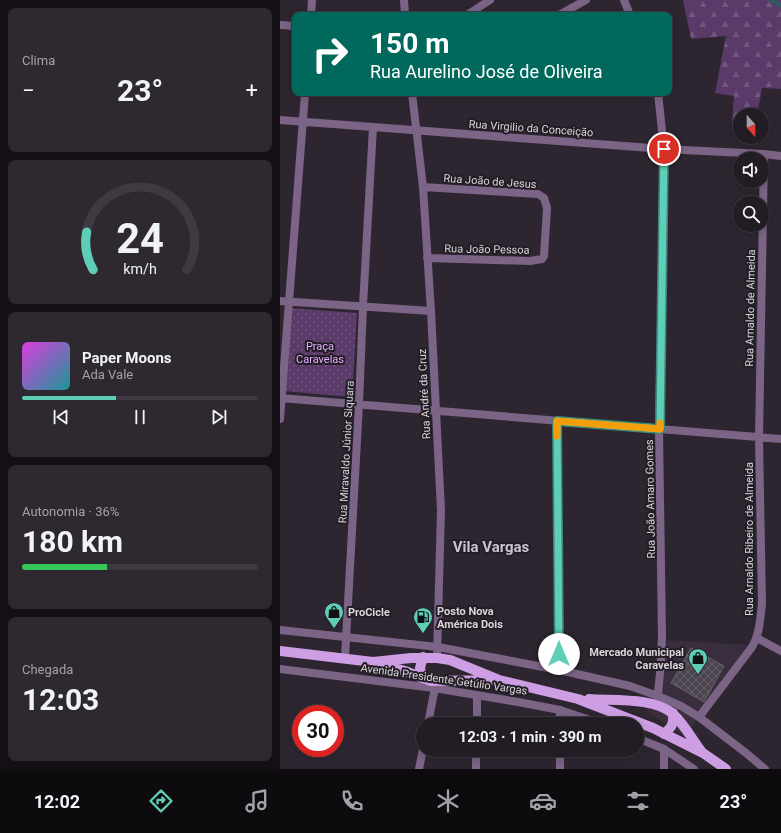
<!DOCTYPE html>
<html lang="pt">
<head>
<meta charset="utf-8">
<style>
	body { margin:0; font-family:Roboto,sans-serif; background:#2e2931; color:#f1f3f6; height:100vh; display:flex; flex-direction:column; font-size:15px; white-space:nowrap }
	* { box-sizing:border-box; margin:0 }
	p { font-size:13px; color:#a2a1a6 }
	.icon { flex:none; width:22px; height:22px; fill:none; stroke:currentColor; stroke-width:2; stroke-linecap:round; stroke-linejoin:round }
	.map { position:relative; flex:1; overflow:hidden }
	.drawer { display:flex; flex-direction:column; gap:8px; padding:8px; background:#130f14; width:280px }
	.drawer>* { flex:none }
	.guide { position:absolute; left:12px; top:12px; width:380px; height:84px; border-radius:8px; box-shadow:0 2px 10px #0003,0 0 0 1px #3f3a41; background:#00695c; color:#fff; overflow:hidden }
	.needle { width:26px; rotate:159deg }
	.fabs { position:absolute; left:453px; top:108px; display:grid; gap:8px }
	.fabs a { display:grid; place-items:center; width:36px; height:36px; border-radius:50%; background:#221c24; box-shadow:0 2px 10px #0003,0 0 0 1px #3f3a41; font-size:20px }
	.speed { position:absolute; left:12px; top:705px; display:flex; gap:8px; font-size:20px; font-weight:700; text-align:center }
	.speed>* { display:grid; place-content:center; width:52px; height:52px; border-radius:50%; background:#221c24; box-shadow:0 2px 10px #0003,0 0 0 1px #3f3a41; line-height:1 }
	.speed .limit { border:6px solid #d22; background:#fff; color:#111 }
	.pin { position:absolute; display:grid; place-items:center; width:34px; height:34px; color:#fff; margin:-17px; border:2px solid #fff; border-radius:50%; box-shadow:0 1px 4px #0007 }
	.me { position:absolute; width:44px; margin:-22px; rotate:0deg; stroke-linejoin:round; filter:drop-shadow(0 0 3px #0008) }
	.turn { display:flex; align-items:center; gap:14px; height:84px; padding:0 12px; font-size:18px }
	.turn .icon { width:52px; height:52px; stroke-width:2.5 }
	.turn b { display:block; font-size:28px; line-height:34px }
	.big { font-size:30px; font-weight:700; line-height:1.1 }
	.drawer .tile { flex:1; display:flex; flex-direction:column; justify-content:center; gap:6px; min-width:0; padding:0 14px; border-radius:8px; background:#2e2931 }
	.drawer .dial { align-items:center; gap:0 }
	.dial svg { height:104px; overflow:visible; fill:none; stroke:#3f3a41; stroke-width:7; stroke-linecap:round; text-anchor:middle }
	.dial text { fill:#f1f3f6; stroke:none }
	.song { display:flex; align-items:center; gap:12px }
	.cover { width:48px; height:48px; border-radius:6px; background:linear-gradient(135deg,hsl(300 70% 55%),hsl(180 70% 35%)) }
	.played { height:4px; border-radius:2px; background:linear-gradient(90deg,#5eceb8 40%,#3f3a41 40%) }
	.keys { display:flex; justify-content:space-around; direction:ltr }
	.heat { display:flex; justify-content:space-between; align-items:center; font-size:22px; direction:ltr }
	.charge { height:6px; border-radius:3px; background:linear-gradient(90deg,#34c759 36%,#3f3a41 0) }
	.trip { position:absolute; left:136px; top:717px; width:228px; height:40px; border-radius:20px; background:#221c24; box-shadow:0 2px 10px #0003,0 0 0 1px #3f3a41; font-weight:700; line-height:40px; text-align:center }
	.tab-bar { display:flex; height:64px; justify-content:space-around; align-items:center; background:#0e0b0e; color:#a2a1a6 }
	.tab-bar .icon { width:28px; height:28px }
	.tab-bar .current { color:#5eceb8 }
	.tab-bar b { font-size:18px; color:#f1f3f6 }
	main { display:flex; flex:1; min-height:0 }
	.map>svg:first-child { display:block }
	.built { fill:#382e3d }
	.forest { fill:url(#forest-firs) }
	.park { fill:url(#park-dots) }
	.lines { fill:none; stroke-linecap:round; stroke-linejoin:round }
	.stream { stroke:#1a685a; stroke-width:3 }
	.building { fill:url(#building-cross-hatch); stroke:#67606a }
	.minor { stroke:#7b6486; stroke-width:8 }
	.tertiary { stroke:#7b6486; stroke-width:8 }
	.primary { stroke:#cd9ee3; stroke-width:10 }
	.route-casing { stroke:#3d8678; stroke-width:10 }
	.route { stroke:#5eceb8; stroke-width:7 }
	.slow { stroke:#f59e0b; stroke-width:7 }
	.labels { text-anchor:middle; stroke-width:4; stroke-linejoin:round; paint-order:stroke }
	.street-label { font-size:11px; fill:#d8d4da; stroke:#231d26 }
	.park-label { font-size:11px; fill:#e4adff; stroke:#231d26 }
	.poi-label { font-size:11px; font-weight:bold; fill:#d8d4da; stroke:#231d26; text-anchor:start }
	.district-label { font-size:15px; font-weight:bold; fill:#cbc3cf; stroke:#231d26 }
</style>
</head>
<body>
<main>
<section class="drawer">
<div class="tile"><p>Clima</p>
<div class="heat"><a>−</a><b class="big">23°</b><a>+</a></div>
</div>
<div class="tile dial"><svg viewBox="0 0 100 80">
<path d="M14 69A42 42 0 1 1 86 69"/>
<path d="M14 69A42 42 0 0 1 9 40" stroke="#5eceb8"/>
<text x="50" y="56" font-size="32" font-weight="700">24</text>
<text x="50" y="72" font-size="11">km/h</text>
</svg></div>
<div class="tile">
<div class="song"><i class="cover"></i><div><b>Paper Moons</b><p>Ada Vale</p></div></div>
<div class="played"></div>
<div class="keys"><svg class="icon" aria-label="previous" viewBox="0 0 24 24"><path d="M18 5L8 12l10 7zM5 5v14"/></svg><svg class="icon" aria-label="pause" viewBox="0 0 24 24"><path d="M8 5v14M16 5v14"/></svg><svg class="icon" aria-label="next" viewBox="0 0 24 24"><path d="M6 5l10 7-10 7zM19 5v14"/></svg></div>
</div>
<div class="tile"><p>Autonomia · 36%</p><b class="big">180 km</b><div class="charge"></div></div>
<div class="tile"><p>Chegada</p><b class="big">12:03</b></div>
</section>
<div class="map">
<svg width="501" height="769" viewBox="0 0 501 769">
	<defs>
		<pattern id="forest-firs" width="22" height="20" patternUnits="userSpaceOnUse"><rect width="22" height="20" fill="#5a3a69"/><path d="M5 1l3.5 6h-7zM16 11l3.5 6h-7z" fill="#71567e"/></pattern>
		<pattern id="park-dots" width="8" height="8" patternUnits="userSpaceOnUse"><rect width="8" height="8" fill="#5a3a69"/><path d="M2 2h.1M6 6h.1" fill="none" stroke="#71567e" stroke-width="1.8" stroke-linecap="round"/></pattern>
		<pattern id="building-cross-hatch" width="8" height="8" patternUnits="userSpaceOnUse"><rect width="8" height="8" fill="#4c454f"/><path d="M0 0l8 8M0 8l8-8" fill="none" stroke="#655f68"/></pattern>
	</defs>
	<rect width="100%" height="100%" fill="#2d2630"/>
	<path class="built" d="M387 640 467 645 405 737 367 711Z"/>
	<path class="forest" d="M403 0H501V89L482 88 477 115H460V121L452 122 454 96 435 93 446 36 411 39Z"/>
	<path class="park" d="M9 308 77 313 72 397 3 391Z"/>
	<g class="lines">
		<path class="stream" d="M491 0 501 6"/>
	</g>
	<path class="building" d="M411 648 444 666 424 702 391 683Z"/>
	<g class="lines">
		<path class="minor" d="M124 0 125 15
			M31 15 32 0
			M187 15 210 0
			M279 15 306 0
			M0 25 15 26
			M132 93 143 187 151 311 161 510 157 658
			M0 120 384 149 484 154 501 156
			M143 187 258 194 264 198 267 208 264 256 262 259 250 261 147 258
			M0 301 151 311
			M0 398 501 439
			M0 419 25 93
			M277 421 279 670
			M477 638 501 651
			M65 658 79 404 83 306 93 127
			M280 710V724
			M419 717 472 647C480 634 480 619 482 604L479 438 484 154
			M148 724 156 682
			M197 724V696
			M280 750V769
			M139 769 143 749
			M196 769V750
			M384 769V749"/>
		<path class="tertiary" d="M344 0 350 15
			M0 630 158 647 279 670 350 686 378 696 401 706 419 717 466 753 485 769
			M0 669 154 688 238 702 280 710 322 724
			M377 705 381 662 382 636 379 429 384 149 378 93
			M357 738 384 749 414 769"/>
		<path class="primary" d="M0 651 93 662 125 671 151 681 215 680
			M93 662 131 658H157L170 660 219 680 298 699 373 728 423 753 446 769
			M142 678 140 668 143 657
			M309 699C332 701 375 697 393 714 404 724 412 739 421 751
			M384 734C392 727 394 724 393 713"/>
	</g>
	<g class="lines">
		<defs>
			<path id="route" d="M279 654 277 421 380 429 384 149"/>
		</defs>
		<use href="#route" class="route-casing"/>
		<use href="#route" class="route"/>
		<path class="slow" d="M277 436V421L380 429V423"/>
	</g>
	<defs>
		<symbol id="shop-pin" viewBox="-11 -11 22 30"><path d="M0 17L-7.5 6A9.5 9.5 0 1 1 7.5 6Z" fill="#5eceb8" stroke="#231d26"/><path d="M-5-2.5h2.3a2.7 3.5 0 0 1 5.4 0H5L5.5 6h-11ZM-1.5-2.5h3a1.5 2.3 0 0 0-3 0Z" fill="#111"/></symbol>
		<symbol id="fuel-pin" viewBox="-11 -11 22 30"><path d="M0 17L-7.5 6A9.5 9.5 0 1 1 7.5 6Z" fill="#5eceb8" stroke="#231d26"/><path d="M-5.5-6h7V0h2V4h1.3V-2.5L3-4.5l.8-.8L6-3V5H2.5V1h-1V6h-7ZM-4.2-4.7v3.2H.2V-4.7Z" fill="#111"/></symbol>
	</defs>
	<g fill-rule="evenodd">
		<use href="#shop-pin" x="43" y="601" width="22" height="30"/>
		<use href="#fuel-pin" x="132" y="606" width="22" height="30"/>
		<use href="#shop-pin" x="407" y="647" width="22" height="30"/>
	</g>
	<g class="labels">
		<g class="street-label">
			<text transform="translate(251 128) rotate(4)" y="4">Rua Virgilio da Conceição</text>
			<text transform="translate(210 181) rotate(4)" y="4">Rua João de Jesus</text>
			<text transform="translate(207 249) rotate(1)" y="4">Rua João Pessoa</text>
			<text transform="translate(470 308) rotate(-89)" y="4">Rua Arnaldo de Almeida</text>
			<text transform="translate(144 394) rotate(-93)" y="4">Rua André da Cruz</text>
			<text transform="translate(66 452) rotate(-87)" y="4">Rua Miravaldo Júnior Siquara</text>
			<text transform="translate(370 499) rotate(-91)" y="4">Rua João Amaro Gomes</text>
			<text transform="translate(469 539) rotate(-90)" y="4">Rua Arnaldo Ribeiro de Almeida</text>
			<text transform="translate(164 679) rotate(8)" y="4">Avenida Presidente Getúlio Vargas</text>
		</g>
		<g class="park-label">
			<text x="40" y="350">Praça<tspan x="40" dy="13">Caravelas</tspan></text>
		</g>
		<g class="poi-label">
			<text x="157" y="615">Posto Nova<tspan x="157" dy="13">América Dois</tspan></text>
			<text x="68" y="616">ProCicle</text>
			<text x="404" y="656" text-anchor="end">Mercado Municipal<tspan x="404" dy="13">Caravelas</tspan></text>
		</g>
		<g class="district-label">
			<text x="211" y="552">Vila Vargas</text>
		</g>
	</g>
</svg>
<div class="fabs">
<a><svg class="needle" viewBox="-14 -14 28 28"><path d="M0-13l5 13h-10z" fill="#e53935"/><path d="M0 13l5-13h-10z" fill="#a2a1a6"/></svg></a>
<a><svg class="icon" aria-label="sound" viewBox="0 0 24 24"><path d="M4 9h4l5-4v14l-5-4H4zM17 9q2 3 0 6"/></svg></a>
<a><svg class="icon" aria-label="search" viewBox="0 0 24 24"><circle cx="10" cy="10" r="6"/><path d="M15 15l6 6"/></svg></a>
</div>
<div class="speed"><div class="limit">30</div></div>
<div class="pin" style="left:384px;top:149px;background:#d93025"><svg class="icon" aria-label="arrive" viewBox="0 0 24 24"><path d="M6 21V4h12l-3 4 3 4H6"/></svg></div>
<svg class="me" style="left:279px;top:654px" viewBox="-20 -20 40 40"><circle r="19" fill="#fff"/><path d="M0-13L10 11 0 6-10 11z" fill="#5eceb8"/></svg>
<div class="trip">12:03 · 1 min · 390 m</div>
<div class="guide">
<div class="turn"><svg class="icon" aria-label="right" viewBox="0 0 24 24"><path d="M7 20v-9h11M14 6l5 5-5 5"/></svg><div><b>150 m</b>Rua Aurelino José de Oliveira</div></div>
</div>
</div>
</main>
<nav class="tab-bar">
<b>12:02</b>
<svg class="icon current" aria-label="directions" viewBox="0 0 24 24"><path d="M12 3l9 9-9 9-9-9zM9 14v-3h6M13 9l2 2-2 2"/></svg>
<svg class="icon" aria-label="music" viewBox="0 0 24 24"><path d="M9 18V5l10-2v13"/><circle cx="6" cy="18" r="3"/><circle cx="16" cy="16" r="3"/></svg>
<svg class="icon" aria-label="phone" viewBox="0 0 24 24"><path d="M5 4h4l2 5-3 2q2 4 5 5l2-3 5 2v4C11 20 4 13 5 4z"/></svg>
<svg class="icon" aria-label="climate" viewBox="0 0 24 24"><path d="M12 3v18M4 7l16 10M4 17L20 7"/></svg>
<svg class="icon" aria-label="car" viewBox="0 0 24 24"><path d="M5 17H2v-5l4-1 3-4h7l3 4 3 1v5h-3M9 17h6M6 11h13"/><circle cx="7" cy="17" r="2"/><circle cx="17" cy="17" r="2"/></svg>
<svg class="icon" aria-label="filters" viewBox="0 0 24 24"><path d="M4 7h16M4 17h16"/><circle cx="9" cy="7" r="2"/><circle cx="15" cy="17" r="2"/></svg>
<b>23°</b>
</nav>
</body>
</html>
